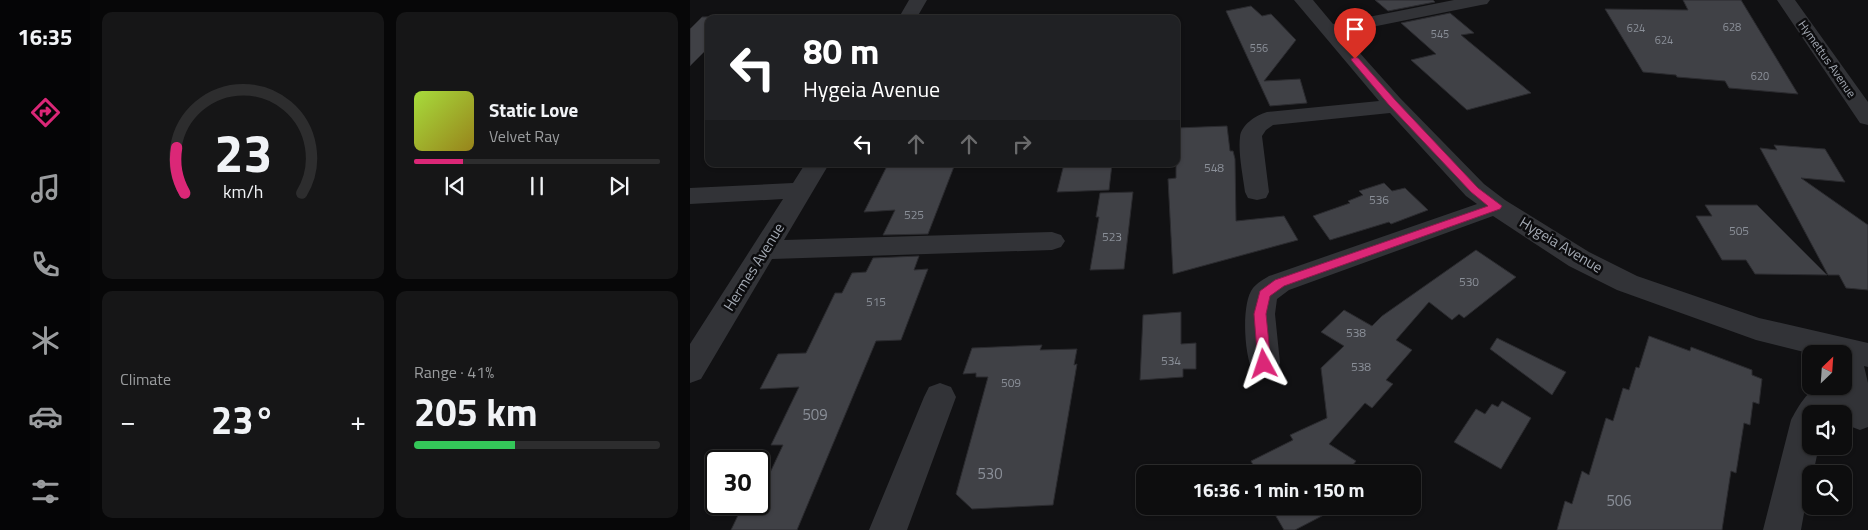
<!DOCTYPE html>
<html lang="en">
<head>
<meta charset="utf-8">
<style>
	body { margin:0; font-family:"Titillium Web",sans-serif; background:#161617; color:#f1f3f6; height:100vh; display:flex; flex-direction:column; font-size:19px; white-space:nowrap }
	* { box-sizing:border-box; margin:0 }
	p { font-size:16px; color:#9a9c9e }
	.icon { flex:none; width:28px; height:28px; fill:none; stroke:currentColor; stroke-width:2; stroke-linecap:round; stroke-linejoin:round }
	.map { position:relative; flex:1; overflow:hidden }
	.panel { display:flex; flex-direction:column; gap:12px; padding:12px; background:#070708; width:600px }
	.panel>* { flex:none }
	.banner { position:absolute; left:15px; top:15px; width:475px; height:152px; border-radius:10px; box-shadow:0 1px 4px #0004,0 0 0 1px #2d2d2e; background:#202124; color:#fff; overflow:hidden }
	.needle { width:32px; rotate:25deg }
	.tools { position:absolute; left:1112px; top:345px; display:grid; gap:10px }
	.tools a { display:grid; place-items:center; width:50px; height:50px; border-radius:10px; background:#0d0d0e; box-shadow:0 1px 4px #0004,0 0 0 1px #2d2d2e; font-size:25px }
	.speed { position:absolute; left:15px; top:450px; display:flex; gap:10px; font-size:25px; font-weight:700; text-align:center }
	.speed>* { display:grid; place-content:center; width:65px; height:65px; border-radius:50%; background:#0d0d0e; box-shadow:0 1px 4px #0004,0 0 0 1px #2d2d2e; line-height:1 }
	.speed .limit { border:2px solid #111; border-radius:8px; background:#fff; color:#111 }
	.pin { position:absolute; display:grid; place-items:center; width:42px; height:42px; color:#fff; margin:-51px -21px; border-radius:50% 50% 50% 0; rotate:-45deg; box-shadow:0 0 5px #0007 }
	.pin .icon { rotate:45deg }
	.me { position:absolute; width:55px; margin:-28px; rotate:355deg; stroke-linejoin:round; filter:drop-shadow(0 0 4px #0008) }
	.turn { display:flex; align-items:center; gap:18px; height:105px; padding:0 15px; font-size:22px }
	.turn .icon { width:65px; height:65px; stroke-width:2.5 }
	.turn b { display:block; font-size:35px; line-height:42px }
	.lanes { display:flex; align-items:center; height:48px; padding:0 15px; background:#0003; justify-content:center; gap:25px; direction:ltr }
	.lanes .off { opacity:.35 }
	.big { font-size:38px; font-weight:700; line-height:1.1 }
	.panel .widget { flex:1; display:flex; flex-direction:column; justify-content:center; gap:8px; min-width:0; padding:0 18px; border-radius:10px; background:#161617 }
	.panel .dial { align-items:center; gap:0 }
	.dial svg { height:130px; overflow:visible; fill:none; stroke:#2d2d2e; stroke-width:7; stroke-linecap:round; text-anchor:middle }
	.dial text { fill:#f1f3f6; stroke:none }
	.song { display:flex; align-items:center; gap:15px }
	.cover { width:60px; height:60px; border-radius:8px; background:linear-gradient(135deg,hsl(80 70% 55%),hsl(50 70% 35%)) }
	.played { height:5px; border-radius:2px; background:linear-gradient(90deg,#db2777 20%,#2d2d2e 20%) }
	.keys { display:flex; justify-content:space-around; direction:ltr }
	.heat { display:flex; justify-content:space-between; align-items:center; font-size:28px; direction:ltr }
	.charge { height:8px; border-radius:4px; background:linear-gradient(90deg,#34c759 41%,#2d2d2e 0) }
	.panel .tiles { flex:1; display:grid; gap:12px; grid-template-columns:repeat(2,1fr) }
	.trip { position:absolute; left:446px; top:465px; width:285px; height:50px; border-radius:10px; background:#0d0d0e; box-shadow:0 1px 4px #0004,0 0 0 1px #2d2d2e; font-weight:700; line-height:50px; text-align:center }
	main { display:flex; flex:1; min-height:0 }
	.tab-bar { display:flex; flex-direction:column; width:90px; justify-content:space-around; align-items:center; background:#050506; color:#9a9c9e }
	.tab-bar .icon { width:35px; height:35px }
	.tab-bar .on { color:#db2777 }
	.tab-bar b { font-size:22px; color:#f1f3f6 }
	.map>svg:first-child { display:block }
	.building { fill:#404146; stroke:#2b2b2f }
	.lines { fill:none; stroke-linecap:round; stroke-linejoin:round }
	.minor { fill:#323337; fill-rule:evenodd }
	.route { fill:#db2777; stroke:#8e194d }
	.labels { text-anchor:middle; stroke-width:5; stroke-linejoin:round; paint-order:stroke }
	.far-number-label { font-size:11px; fill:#8a8f98 }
	.far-street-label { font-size:12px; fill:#a3a9b3; stroke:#0c0c0e }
	.number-label { font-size:12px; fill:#8a8f98 }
	.street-label { font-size:15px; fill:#a3a9b3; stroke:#0c0c0e }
	.near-number-label { font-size:15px; fill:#8a8f98 }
</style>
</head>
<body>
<main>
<nav class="tab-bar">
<b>16:35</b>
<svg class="icon on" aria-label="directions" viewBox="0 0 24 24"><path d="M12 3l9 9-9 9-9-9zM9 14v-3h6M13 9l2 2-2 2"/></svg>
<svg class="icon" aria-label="music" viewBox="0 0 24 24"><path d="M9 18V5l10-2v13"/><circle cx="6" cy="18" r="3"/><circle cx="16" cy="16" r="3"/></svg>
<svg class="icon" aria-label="phone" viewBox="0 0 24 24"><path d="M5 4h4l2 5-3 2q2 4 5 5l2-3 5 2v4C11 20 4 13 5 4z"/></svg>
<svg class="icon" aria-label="climate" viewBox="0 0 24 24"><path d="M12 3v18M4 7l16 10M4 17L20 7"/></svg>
<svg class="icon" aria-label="car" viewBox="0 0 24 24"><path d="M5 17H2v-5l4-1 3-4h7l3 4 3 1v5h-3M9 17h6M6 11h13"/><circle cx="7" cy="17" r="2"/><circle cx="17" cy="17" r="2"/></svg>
<svg class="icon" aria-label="filters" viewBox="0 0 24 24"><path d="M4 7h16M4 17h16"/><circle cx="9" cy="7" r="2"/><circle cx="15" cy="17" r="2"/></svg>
</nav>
<section class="panel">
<div class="tiles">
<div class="widget dial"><svg viewBox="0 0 100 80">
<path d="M14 69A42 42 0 1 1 86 69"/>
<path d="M14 69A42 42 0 0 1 9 41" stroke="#db2777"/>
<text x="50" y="56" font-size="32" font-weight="700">23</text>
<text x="50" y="72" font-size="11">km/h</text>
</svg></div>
<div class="widget">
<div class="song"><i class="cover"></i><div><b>Static Love</b><p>Velvet Ray</p></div></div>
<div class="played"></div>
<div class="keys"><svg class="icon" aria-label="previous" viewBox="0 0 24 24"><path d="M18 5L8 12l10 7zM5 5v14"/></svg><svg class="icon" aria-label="pause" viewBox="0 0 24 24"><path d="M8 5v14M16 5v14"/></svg><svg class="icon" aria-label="next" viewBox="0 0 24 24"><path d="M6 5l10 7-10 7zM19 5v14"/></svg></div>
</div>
<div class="widget"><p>Climate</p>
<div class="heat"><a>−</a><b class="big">23°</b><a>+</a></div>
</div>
<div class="widget"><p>Range · 41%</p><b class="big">205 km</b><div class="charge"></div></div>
</div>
</section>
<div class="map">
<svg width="1178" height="530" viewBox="0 0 1178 530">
	<rect width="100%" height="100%" fill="#111113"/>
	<path class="building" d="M685 0H743L745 2 698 11Z
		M993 0H1051L1108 94 1039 88 1035 81 987 77 986 75 953 72 915 9 998 10Z
		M561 6 572 16 581 14 606 40 574 81 610 79 617 103 580 106 536 11Z
		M760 13 784 33 771 35 841 93 777 110 721 60 746 54 711 23Z
		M49 16 46 19H19V47L0 66V29L12 17Z
		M537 126 540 151H543L545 159 546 221 594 216 608 240 483 274 478 179 486 178V128Z
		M1084 145 1135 149 1155 182 1111 178 1178 225V290L1156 288 1149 275H1138L1070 148 1087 150Z
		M198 164H265L238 234 193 235 205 210 174 212Z
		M374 164H422L419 190 367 192Z
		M694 183 702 191 715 188 738 210 701 224 699 222 640 240 623 216 660 203 658 201 673 195 669 191Z
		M443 192 434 269 400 270 409 217H406L410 193Z
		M1015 205H1067L1137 275 1065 274 1056 260H1032L1006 216H1022Z
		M786 250 826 277 774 318 769 314 762 320 739 302 706 340 722 350 696 380 703 384 682 408 675 403 639 444 666 461 656 474H568L561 461 603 440 600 435 637 418 631 368 654 346 631 332 654 310 682 326 692 316Z
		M229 256 224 270 238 269 211 340 186 341 107 530H41L52 507 69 504V496L93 445H81L109 387 70 389 88 354 116 353 145 293H152L162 273 176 272 183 258Z
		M491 312V344L506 343V369H493V377L450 380 453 315Z
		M959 336 1000 351 1001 347 1062 370V375L1072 379 1069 404 1063 402 1060 425 1054 423 1046 473 1041 471 1032 530H867L875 501 882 504 892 471 899 475 916 418 923 421 933 388 939 390 946 367 949 368Z
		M807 338 876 372 862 395 800 349Z
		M352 345 350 350 387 349 384 365 387 364 363 505 282 509 266 494 298 377H286V373L273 374 282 348Z
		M812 401 841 418 811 469 764 442 786 409 795 414 802 404 808 407Z
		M580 506H651L605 530H594Z"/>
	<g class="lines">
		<path class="minor" d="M219 0H237L226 19H208Z
			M604 0H623L643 24 764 0H800L797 4 791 5 652 33 710 98 794 184 815 200 899 252 947 276 1069 318 1178 343V367L1174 366 1178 383V427L1170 430 1154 424V414H1121V446H1129L1123 474H1121L1111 530H1073L1101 420C1107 409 1118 387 1133 387 1138 388 1144 391 1148 393L1147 386H1154V354H1122L1066 340 927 290 879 266 803 216 599 290 587 299 585 314 590 363 585 372 574 375 563 372C554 355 551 303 563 288 567 283 574 279 579 276L787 204 776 196 700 113 583 125 576 130 572 136 579 192 576 198 567 200 558 198 555 192C553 176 548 153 550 137 551 125 566 115 577 112L689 101Z
			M1087 0H1105L1178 102V125L1170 123Z
			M115 164H139L94 240 362 232 371 235 375 241 371 247 362 250 82 259 11 379 0 383V344L93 199 0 204V188L103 183Z
			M250 383 261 387 266 397 217 530H179L234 397 239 387Z"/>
	</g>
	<path class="route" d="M665 57 668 58 706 101 788 188 812 206 810 209 594 286 580 296 576 314 581 364 579 367 574 369 570 367 568 364 564 314 570 291 585 280 798 206 781 192 699 105 662 61 661 59Z"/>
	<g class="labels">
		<g class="far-number-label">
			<text x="1042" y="31">628</text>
			<text x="946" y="32">624</text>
			<text x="750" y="38">545</text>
			<text x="974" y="44">624</text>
			<text x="569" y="52">556</text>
			<text x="1070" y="80">620</text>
		</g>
		<g class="far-street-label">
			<text transform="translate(1137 59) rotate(55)" y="4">Hymettus Avenue</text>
		</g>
		<g class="number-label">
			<text x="524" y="172">548</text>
			<text x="689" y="204">536</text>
			<text x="224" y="219">525</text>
			<text x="1049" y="235">505</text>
			<text x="422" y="241">523</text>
			<text x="779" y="286">530</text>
			<text x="186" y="306">515</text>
			<text x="666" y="337">538</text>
			<text x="481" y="365">534</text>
			<text x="671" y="371">538</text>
			<text x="321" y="387">509</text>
		</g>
		<g class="street-label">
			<text transform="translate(871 245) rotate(31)" y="5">Hygeia Avenue</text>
			<text transform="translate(64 267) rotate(-58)" y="5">Hermes Avenue</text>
		</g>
		<g class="near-number-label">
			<text x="125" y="420">509</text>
			<text x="300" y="479">530</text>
			<text x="929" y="506">506</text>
		</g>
	</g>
</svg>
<div class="tools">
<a><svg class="needle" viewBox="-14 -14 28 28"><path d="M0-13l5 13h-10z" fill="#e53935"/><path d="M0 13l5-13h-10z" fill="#9a9c9e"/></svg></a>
<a><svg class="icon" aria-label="sound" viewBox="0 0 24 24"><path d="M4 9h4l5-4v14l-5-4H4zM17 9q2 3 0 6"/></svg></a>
<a><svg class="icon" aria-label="search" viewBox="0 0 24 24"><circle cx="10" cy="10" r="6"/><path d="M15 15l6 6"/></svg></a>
</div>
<div class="speed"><div class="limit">30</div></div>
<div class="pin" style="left:665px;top:59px;background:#d93025"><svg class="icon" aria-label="arrive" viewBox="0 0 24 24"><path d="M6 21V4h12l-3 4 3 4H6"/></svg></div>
<svg class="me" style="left:574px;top:364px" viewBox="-20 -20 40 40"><path d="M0-17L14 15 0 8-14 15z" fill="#db2777" stroke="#fff" stroke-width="4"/></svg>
<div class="trip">16:36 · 1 min · 150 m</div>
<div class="banner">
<div class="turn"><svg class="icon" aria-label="left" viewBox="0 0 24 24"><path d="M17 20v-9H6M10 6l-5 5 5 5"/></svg><div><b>80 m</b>Hygeia Avenue</div></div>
<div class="lanes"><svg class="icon" aria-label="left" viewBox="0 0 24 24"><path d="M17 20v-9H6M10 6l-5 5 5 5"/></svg><svg class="icon off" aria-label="ahead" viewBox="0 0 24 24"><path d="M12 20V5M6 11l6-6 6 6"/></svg><svg class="icon off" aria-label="ahead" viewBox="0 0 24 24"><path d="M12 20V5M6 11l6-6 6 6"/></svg><svg class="icon off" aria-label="right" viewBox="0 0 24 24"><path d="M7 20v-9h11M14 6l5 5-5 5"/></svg></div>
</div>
</div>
</main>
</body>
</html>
